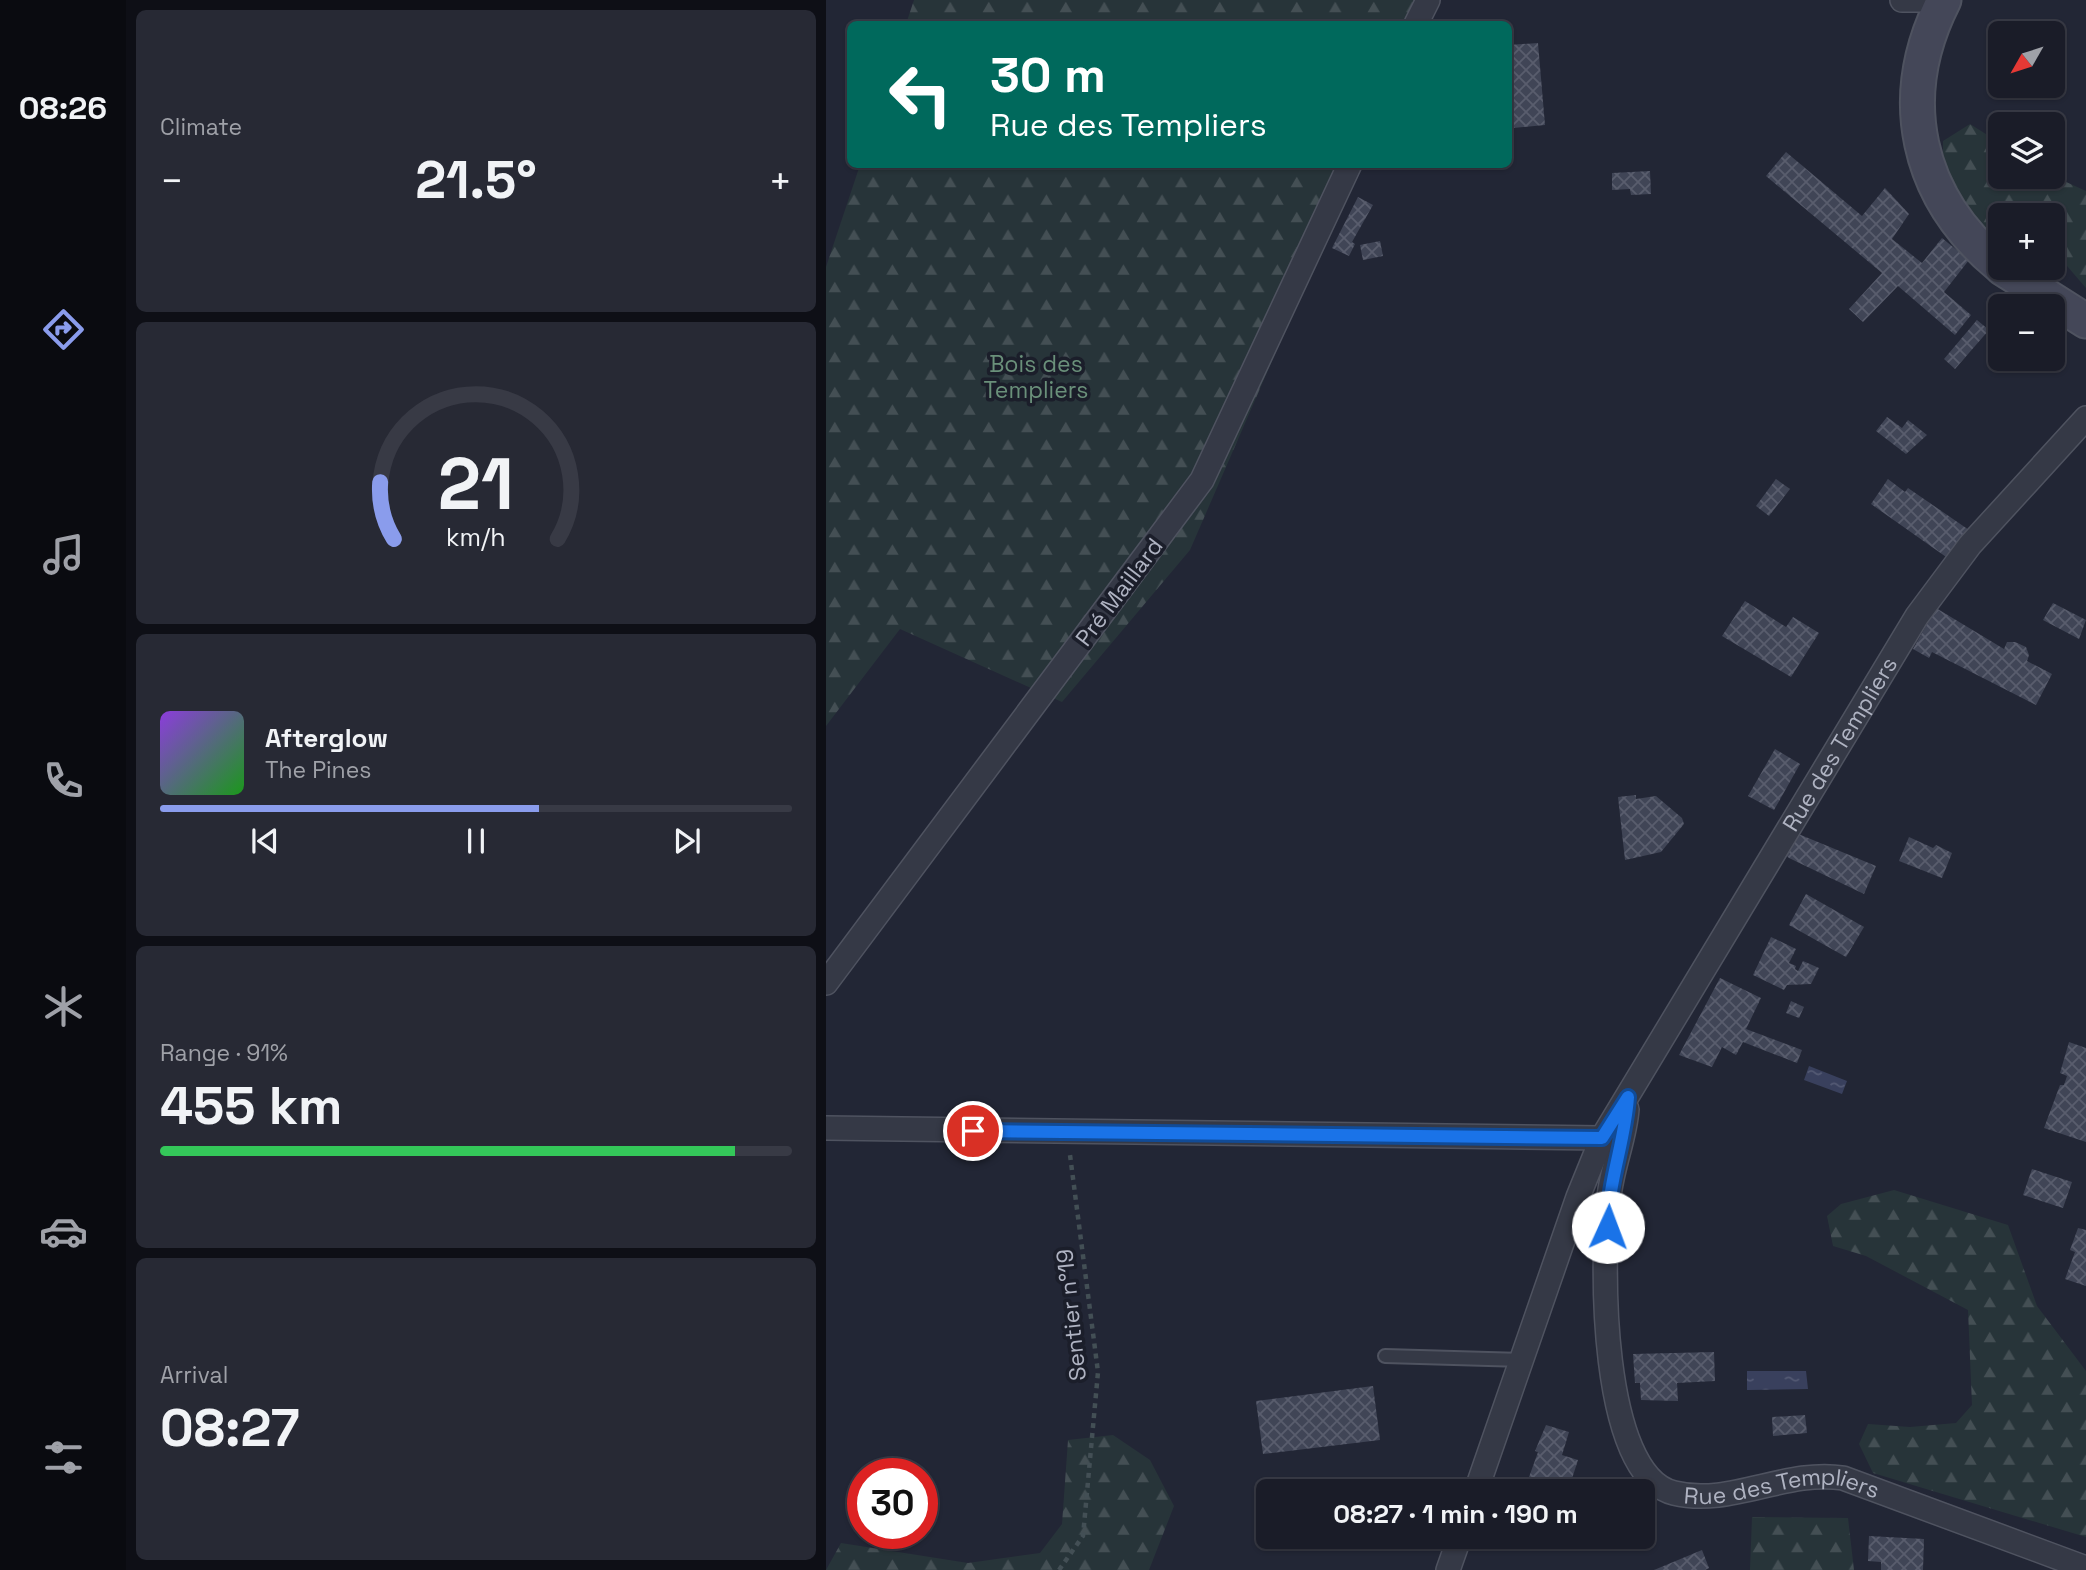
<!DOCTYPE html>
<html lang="en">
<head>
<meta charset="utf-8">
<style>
	body { margin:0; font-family:"Space Grotesk",sans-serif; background:#272934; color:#f1f3f6; height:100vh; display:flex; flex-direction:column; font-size:26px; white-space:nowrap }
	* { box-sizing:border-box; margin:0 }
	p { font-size:23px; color:#9fa1a8 }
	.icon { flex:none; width:38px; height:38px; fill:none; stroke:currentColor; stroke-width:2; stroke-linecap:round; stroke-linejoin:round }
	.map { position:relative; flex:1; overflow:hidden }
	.panel { display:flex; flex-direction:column; gap:10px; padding:10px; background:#0e0f16; width:700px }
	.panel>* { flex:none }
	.hud { position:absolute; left:21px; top:21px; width:665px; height:147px; border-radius:10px; box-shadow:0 2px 5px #0004,0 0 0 2px #383a45; background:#00695c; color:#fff; overflow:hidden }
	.needle { width:46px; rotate:231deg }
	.buttons { position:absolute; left:1162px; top:21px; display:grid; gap:14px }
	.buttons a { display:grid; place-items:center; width:77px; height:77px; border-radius:10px; background:#1a1c28; box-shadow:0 2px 5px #0004,0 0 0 2px #383a45; font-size:35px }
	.speed { position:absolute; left:21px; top:1458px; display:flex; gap:14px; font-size:35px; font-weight:700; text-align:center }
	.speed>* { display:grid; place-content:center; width:91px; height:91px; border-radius:50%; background:#1a1c28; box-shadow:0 2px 5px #0004,0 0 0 2px #383a45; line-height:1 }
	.speed .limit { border:10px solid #d22; background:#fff; color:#111 }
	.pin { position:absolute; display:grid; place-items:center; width:60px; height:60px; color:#fff; margin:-30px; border:4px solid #fff; border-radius:50%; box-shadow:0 2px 7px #0007 }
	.me { position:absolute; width:77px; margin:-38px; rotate:2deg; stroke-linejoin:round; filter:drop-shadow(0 0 5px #0008) }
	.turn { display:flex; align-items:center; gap:24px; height:147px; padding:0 28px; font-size:32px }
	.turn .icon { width:91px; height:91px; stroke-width:2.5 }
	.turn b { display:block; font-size:49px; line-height:60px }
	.big { font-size:52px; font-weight:600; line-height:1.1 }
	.panel .card { flex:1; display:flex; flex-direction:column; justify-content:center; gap:10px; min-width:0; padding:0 24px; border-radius:10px; background:#272934 }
	.panel .dial { align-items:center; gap:0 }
	.dial svg { height:182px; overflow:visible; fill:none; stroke:#383a45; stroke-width:7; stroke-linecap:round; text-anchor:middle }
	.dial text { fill:#f1f3f6; stroke:none }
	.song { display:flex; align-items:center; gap:21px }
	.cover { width:84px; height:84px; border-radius:10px; background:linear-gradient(135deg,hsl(270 70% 55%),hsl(120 70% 35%)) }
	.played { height:7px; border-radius:4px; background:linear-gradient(90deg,#8a9cec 60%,#383a45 60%) }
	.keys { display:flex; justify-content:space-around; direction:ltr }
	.heat { display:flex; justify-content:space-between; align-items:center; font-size:38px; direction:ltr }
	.charge { height:10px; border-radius:5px; background:linear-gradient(90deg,#34c759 91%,#383a45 0) }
	.trip { position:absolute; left:430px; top:1479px; width:399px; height:70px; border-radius:10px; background:#1a1c28; box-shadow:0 2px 5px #0004,0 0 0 2px #383a45; font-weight:600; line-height:70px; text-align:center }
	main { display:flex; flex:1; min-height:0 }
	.dock { display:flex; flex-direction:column; width:126px; justify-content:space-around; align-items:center; background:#0a0b10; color:#9fa1a8 }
	.dock .icon { width:49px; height:49px }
	.dock .active { color:#8a9cec }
	.dock b { font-size:32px; color:#f1f3f6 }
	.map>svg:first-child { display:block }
	.forest { fill:url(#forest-firs) }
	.water { fill:url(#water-ripples) }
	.building { fill:url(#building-cross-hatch) }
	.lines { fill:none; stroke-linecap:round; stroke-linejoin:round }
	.lane-casing { stroke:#4f5360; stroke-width:16 }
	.street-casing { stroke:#4f5360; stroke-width:26 }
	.secondary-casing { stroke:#4f5360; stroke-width:37 }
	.path { stroke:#434f55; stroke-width:4.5; stroke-dasharray:5 5; stroke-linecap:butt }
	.lane { stroke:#353946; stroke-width:12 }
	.street { stroke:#353946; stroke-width:23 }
	.secondary { stroke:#444758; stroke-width:33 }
	.route-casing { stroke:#114b97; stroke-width:18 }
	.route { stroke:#1a73e8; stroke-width:12 }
	.labels { text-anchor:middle; stroke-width:7; stroke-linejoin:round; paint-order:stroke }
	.park-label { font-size:23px; fill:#6a907a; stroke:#1b1e2a }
	.street-label { font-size:23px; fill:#afb3c2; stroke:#1b1e2a }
</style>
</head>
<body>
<main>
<nav class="dock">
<b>08:26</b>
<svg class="icon active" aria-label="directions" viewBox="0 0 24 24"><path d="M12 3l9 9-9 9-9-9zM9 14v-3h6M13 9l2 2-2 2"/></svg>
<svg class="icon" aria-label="music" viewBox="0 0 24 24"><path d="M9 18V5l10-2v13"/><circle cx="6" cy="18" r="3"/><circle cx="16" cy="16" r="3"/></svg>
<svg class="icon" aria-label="phone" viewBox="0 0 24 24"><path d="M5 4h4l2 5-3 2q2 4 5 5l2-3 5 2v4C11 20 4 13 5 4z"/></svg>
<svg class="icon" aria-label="climate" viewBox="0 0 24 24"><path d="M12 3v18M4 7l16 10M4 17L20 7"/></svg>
<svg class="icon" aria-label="car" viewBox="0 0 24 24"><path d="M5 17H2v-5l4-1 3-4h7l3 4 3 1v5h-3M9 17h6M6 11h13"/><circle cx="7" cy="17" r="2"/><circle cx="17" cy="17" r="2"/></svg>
<svg class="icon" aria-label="filters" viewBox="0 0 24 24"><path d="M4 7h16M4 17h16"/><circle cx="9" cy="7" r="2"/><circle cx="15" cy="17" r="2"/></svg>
</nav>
<section class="panel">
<div class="card"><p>Climate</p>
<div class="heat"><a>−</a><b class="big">21.5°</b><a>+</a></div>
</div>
<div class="card dial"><svg viewBox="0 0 100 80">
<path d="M14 69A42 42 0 1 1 86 69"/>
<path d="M14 69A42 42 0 0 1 8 44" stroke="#8a9cec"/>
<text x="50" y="56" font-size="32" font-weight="700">21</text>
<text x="50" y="72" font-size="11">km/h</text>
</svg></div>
<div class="card">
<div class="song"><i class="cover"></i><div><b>Afterglow</b><p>The Pines</p></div></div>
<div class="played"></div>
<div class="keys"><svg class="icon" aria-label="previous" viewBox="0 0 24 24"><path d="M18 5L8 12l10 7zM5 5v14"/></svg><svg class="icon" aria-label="pause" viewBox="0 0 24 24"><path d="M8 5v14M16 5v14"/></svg><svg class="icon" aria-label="next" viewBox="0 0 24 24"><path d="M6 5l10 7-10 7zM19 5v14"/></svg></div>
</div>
<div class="card"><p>Range · 91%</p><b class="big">455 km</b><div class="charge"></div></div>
<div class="card"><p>Arrival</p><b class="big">08:27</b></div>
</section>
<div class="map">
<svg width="1260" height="1570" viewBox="0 0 1260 1570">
	<defs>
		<pattern id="forest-firs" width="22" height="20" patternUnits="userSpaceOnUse" patternTransform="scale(1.75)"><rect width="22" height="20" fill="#273439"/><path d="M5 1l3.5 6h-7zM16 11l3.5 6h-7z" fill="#444f54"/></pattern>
		<pattern id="water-ripples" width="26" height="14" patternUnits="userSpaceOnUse" patternTransform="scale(1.75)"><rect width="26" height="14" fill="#39405d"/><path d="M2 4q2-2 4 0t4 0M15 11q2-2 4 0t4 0" fill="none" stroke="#535973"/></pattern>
		<pattern id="building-cross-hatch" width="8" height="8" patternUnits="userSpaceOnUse" patternTransform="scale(1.75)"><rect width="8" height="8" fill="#404556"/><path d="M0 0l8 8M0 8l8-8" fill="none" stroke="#595d6d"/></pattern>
	</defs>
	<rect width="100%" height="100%" fill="#222635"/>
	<path class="forest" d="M88 0H602L592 24H80Z
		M1144 124 1174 143V177L1227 176 1260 191V288L1235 259 1227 255V215H1174V234L1152 225 1117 177V141Z
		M34 165H531L364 550 236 702 74 629 0 726V267Z
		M1068 1190 1182 1225 1211 1306 1260 1371V1537L1047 1473 1033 1444 1042 1424 1084 1427 1130 1423 1146 1405 1142 1310 1040 1256 1007 1246 1001 1216 1015 1204Z
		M287 1435 324 1460 348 1506 323 1570H0L15 1543 142 1563 214 1553 236 1524 242 1440Z
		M926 1517 1022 1518 1028 1570H924Z"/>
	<path class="water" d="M983 1066 1021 1081 1016 1094 978 1080Z
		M921 1371H980L982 1389 921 1390Z"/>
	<path class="building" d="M712 43 719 125 687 128V147H682V45Z
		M960 152 1036 216 1059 188 1083 214 1066 239 1096 263 1116 238 1143 260 1118 292 1145 315 1129 335 1072 286 1037 322 1023 309 1056 273 940 176Z
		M824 171 825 194 805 195 804 189 786 190V173Z
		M532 197 547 205 526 242 529 244 523 256 506 248Z
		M554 241 557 256 537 260 534 245Z
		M1151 320 1163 330 1129 369 1118 359Z
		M1061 417 1076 428 1082 420 1101 435 1080 454 1050 431Z
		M950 479 964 489 943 516 930 506Z
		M1062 479 1079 492 1082 488 1143 530 1123 559 1045 504Z
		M919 601 960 627 967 617 993 633 965 677 896 636Z
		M1227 603 1260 620 1253 639 1217 620Z
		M1110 608 1178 649 1181 642H1189L1200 647 1203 655 1201 661 1226 674 1210 705 1106 652 1103 658 1087 649Z
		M949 749 974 764 948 810 922 796Z
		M810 795V799L830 796 856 818 858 824 835 852 799 860 792 797Z
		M970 833 1050 866 1038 894 963 858 958 853Z
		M1083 837 1107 848 1110 845 1126 853 1116 878 1073 861Z
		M980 894 1038 927 1020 957 963 925Z
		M945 937 970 949 963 963 970 966 969 969 972 971 977 961 993 968 985 984 961 985 958 990 927 975Z
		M894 978 935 998 920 1029 976 1050 971 1063 917 1042 910 1055 896 1047 886 1067 853 1055Z
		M965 1001 978 1007 973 1018 960 1013Z
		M1243 1042 1260 1048V1142L1218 1128 1234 1085H1238L1241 1076 1234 1073Z
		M1206 1169 1246 1182 1237 1208 1197 1195Z
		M1252 1228 1260 1230V1286L1239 1279 1249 1252 1244 1250Z
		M888 1352 889 1381 851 1383 852 1401 815 1400 814 1383H809L807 1354Z
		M547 1386 554 1440 437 1454 430 1401Z
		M979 1415 981 1433 947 1436 946 1417Z
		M720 1425 743 1432 736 1455 752 1460 742 1491H698L712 1452 709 1451Z
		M1043 1536 1098 1539 1097 1570H1055V1562L1042 1561Z
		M876 1550 883 1568 879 1570H828Z"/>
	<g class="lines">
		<defs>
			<path id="lane" d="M559 1356 697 1360"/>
			<g id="street">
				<path d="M1076 0H1118"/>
				<path d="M590 24 602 0"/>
				<path d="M0 983 376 480 524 164"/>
				<path id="s1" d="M801 1109C799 1138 786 1167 783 1197 775 1258 773 1475 848 1493 904 1507 960 1469 1017 1478L1260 1568"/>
				<path d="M0 1128 776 1138"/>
				<path id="s2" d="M650 1491 752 1197 776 1138 1091 616 1144 545 1260 418"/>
				<path d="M622 1570 634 1536"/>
			</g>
			<path id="secondary" d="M1118 0C1068 98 1090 197 1174 266
				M1176 268 1260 321"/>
		</defs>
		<use href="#lane" class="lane-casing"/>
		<use href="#street" class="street-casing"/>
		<use href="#secondary" class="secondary-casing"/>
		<path class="path" d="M233 1570 257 1536 272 1372 244 1155"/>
		<use href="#lane" class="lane"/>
		<use href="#street" class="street"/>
		<use href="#secondary" class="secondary"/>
	</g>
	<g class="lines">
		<defs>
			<path id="route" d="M147 1131 776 1138 802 1097C799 1142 782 1181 782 1227"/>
		</defs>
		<use href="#route" class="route-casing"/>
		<use href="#route" class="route"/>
	</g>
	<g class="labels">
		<g class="park-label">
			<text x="210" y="372">Bois des<tspan x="210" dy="26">Templiers</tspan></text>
		</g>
		<g class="street-label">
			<text transform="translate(293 592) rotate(-53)" y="8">Pré Maillard</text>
			<text dy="8" stroke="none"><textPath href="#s2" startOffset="835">Rue des Templiers</textPath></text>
			<text transform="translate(245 1315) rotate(-96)" y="8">Sentier n°19</text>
			<text dy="8" stroke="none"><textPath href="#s1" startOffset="518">Rue des Templiers</textPath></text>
		</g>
	</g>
</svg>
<div class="buttons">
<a><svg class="needle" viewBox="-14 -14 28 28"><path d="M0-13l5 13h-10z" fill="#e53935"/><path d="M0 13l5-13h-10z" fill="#9fa1a8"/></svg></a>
<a><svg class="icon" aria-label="layers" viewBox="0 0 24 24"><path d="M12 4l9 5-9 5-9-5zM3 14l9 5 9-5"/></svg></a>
<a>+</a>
<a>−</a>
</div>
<div class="speed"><div class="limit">30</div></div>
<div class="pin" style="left:147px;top:1131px;background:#d93025"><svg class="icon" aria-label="arrive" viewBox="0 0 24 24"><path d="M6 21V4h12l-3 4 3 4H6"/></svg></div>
<svg class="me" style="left:782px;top:1227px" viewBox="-20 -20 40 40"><circle r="19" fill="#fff"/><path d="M0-13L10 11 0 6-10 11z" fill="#1a73e8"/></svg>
<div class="trip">08:27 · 1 min · 190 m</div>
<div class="hud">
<div class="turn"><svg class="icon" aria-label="left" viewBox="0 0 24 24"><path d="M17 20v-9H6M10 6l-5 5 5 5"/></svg><div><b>30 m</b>Rue des Templiers</div></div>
</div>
</div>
</main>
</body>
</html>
